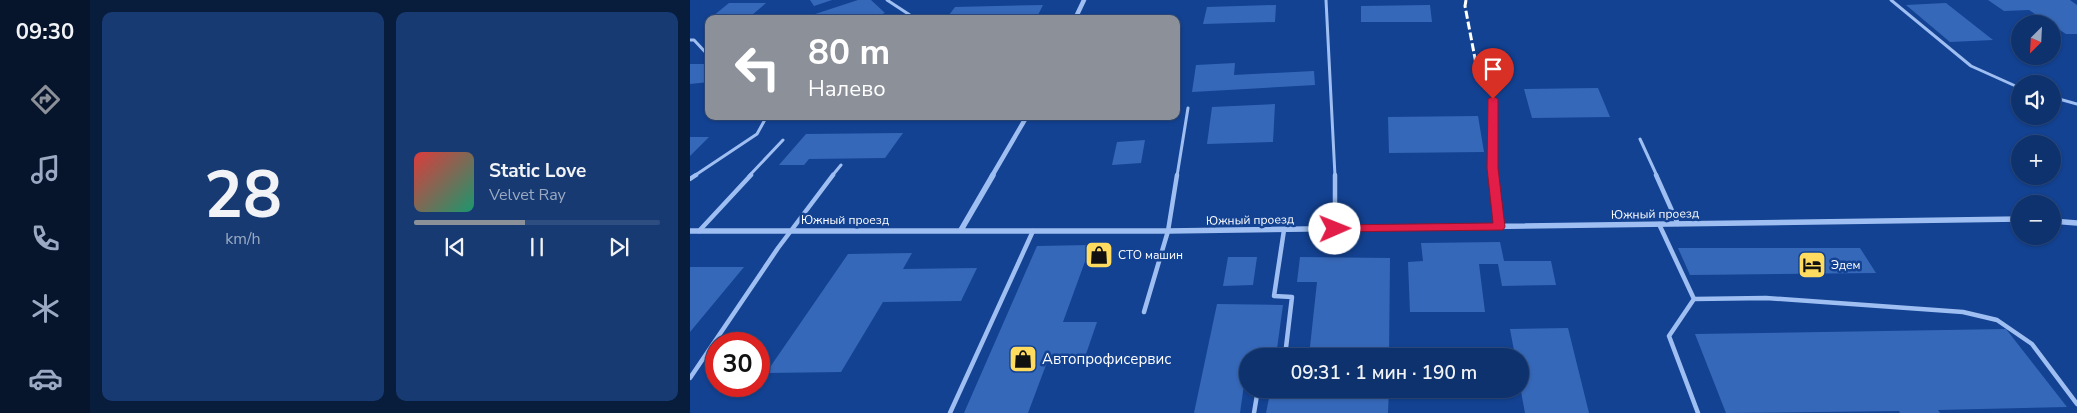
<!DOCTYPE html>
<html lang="ru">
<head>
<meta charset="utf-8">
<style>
	body { margin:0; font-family:"Nunito Sans",sans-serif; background:#173a73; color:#f1f3f6; height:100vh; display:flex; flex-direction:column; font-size:19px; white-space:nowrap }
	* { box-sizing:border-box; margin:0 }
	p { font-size:16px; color:#9baac2 }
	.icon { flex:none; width:28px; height:28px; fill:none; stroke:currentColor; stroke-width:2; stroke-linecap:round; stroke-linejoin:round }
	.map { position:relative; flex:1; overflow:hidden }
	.drawer { display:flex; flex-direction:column; gap:12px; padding:12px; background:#081c3c; width:600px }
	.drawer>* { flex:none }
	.banner { position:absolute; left:15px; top:15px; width:475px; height:105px; border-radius:10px; box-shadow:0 1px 4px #0004,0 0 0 1px #2e4d81; background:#8c9099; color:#fff; overflow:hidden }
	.needle { width:32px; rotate:204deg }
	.fabs { position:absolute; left:1321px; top:15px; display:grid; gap:10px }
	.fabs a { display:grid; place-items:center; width:50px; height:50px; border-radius:50%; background:#0e326e; box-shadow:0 1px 4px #0004,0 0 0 1px #2e4d81; font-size:25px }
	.speed { position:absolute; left:15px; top:332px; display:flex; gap:10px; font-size:25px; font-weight:700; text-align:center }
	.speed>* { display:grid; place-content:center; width:65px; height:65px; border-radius:50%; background:#0e326e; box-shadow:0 1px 4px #0004,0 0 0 1px #2e4d81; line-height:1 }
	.speed .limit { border:8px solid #d22; background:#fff; color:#111 }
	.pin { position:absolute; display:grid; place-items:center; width:42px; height:42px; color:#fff; margin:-51px -21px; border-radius:50% 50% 50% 0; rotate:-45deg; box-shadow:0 0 5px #0007 }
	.pin .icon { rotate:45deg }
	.me { position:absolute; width:55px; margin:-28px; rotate:89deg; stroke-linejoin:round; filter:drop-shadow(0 0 4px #0008) }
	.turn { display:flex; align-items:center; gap:18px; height:105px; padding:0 20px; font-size:22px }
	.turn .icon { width:65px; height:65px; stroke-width:2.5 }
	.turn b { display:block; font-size:35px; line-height:42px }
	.drawer .widget { flex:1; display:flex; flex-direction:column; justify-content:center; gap:8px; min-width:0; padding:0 18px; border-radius:10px; background:#173a73 }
	.drawer .dial { align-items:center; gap:0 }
	.dial b { font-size:65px; line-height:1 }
	.song { display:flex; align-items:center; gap:15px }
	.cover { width:60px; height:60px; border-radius:8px; background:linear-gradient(135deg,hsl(0 70% 55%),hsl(160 70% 35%)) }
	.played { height:5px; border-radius:2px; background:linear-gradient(90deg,#8c9099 45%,#2e4d81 45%) }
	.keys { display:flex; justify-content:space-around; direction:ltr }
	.drawer .tiles { flex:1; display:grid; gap:12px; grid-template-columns:repeat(2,1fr) }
	.trip { position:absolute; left:549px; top:348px; width:290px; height:50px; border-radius:25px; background:#0e326e; box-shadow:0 1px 4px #0004,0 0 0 1px #2e4d81; font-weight:600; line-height:50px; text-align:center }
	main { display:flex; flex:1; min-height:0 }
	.menu { display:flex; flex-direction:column; width:90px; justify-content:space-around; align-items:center; background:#06142c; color:#9baac2 }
	.menu .icon { width:35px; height:35px }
	.menu .active { color:#8c9099 }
	.menu b { font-size:22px; color:#f1f3f6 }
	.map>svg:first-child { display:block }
	.building { fill:#3668b9 }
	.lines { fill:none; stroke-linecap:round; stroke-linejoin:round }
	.service-far1 { stroke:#9fbff2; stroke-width:3 }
	.service { stroke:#9fbff2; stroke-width:4.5 }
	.minor-far1 { stroke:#9fbff2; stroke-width:4.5 }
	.minor { stroke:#9fbff2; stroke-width:5.5 }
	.rail { stroke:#fff; stroke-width:3; stroke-dasharray:8 3; stroke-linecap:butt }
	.route { fill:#e11d48; stroke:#92132f }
	.labels { text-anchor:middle; stroke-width:5; stroke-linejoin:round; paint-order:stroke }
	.street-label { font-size:12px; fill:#fff; stroke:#134292 }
	.poi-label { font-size:12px; fill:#fff; stroke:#134292; text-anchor:start }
	.near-poi-label { font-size:15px; fill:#fff; stroke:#134292; text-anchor:start }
</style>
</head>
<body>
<main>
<nav class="menu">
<b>09:30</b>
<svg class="icon active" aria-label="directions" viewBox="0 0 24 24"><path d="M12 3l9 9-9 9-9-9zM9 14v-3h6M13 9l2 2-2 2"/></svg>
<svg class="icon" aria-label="music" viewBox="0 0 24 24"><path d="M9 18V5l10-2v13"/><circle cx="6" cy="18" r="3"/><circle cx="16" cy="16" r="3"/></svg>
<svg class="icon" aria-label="phone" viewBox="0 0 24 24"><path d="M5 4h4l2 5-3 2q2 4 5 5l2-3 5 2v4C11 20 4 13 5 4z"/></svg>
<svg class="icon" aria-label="climate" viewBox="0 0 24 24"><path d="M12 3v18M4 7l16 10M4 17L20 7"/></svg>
<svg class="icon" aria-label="car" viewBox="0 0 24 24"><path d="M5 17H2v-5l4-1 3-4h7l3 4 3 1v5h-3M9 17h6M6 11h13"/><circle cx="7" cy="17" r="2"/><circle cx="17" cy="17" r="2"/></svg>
</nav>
<section class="drawer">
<div class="tiles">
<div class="widget dial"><b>28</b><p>km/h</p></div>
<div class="widget">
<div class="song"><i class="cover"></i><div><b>Static Love</b><p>Velvet Ray</p></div></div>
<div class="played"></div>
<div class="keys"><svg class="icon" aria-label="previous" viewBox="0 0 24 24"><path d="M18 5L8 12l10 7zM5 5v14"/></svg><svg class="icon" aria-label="pause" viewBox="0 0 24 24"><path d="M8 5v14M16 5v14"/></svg><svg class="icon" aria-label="next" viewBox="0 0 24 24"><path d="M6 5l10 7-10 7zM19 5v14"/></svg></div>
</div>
</div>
</section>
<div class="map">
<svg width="1387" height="413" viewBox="0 0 1387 413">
	<rect width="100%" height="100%" fill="#134292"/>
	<path class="building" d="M120 0H142L124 6Z
		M168 0H181L195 13 179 19H121L119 16Z
		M1298 0H1380L1387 5V34H1376L1339 10 1314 11Z
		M39 3H76L61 16H23Z
		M1256 3 1303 40 1260 42 1216 5Z
		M353 5 346 19H256L265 7Z
		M586 5 585 22 513 24 517 7Z
		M740 5 742 22H671V6Z
		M545 63 544 75 624 71 625 85 502 92 506 65Z
		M0 64H19V82L0 84Z
		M908 88 920 117 842 118 834 89Z
		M585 104 583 142 517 144 522 107Z
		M788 116 794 152 699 153 698 117Z
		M213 133 195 158 119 159 114 165H89L116 134Z
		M0 137H19L0 156Z
		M455 140 451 163 422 165 427 142Z
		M810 242 814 261H861L866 285 812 286 808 264H789L795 312H720L718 262 733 261 731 243Z
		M401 245 373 322H407L395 357H359L338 413H274L347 246Z
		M988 248H1170L1186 273 1000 275Z
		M222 253 213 269 287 268 271 301 193 302 151 372 76 373 158 254Z
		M538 257H567L563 285 533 286Z
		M610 257 700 258 699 356H619L627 282H607Z
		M0 267H54L0 332Z
		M527 304 593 305 586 356H558L550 413H504Z
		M878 328 899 413H835L830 386V356H825L820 329Z
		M1316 329 1377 407 1248 410 1250 413H1210L1209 411 1036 413 1005 334Z
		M616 389H699L698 413H576L579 398H615Z"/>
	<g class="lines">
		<path class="service-far1" d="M197 0 226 19
			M636 0 645 176
			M1201 0 1281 66 1330 88
			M0 40H4L18 55
			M1362 97 1387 104
			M950 139 967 176
			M4 176 67 134 77 116
			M59 176 93 140
			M142 176 151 165
			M487 176 498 108
			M803 176V99"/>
		<path class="service" d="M645 175V229
			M803 175 809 227
			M966 175 988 224
			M0 179 6 175
			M969 224 1004 299 1076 298 1273 312 1307 320 1342 344 1387 404
			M594 230 584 296 602 297 595 356
			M9 231 61 175
			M1004 299 979 336 1008 413
			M454 312 478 231 487 175
			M0 378 88 248 143 175
			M260 413 343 231
			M564 413 568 389"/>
		<path class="minor-far1" d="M385 19 394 0
			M302 176 337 116"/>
		<path class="minor" d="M1362 221 1387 223
			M271 230 303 175
			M0 231H478L1330 219"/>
		<path class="rail" d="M776 0 775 6 788 74"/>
	</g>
	<path class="route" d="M803 96 808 99V168L815 227 813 230 640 232 639 229 640 226 645 225 803 223 797 168 798 99Z"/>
	<defs>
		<symbol id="shop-square" viewBox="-11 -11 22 22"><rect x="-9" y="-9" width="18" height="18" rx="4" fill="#ffdc60" stroke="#134292"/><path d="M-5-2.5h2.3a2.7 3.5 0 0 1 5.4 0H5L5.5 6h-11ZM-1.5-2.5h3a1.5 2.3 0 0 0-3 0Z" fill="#111"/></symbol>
		<symbol id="hotel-square" viewBox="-11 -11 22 22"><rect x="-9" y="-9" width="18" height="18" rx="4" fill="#ffdc60" stroke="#134292"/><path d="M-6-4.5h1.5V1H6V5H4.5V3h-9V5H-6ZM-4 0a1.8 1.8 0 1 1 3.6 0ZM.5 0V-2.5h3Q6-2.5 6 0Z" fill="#111"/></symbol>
	</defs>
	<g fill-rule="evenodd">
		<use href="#shop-square" x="393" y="239" width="32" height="32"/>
		<use href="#hotel-square" x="1106" y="249" width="32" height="32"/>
		<use href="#shop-square" x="317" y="343" width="32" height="32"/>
	</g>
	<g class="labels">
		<g class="street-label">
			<text transform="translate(965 214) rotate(-1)" y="4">Южный проезд</text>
			<text x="155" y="224">Южный проезд</text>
			<text transform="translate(560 220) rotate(-1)" y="4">Южный проезд</text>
		</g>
		<g class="poi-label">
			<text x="428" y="259">СТО машин</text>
			<text x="1141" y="269">Эдем</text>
		</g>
		<g class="near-poi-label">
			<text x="352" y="364">Автопрофисервис</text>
		</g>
	</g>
</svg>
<div class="fabs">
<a><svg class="needle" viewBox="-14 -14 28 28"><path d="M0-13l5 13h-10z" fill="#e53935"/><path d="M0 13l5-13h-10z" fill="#9baac2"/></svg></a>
<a><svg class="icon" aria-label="sound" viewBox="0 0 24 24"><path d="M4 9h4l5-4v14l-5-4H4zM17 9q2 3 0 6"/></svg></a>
<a>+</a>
<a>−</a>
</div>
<div class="speed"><div class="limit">30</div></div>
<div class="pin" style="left:803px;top:99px;background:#d93025"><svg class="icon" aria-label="arrive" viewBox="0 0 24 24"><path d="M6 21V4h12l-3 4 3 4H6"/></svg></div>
<svg class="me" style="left:645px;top:229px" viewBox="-20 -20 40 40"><circle r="19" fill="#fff"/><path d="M0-13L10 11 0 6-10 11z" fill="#e11d48"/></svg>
<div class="trip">09:31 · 1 мин · 190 m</div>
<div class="banner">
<div class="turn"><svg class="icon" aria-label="left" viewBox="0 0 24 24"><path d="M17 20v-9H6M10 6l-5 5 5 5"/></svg><div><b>80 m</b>Налево</div></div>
</div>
</div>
</main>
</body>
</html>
